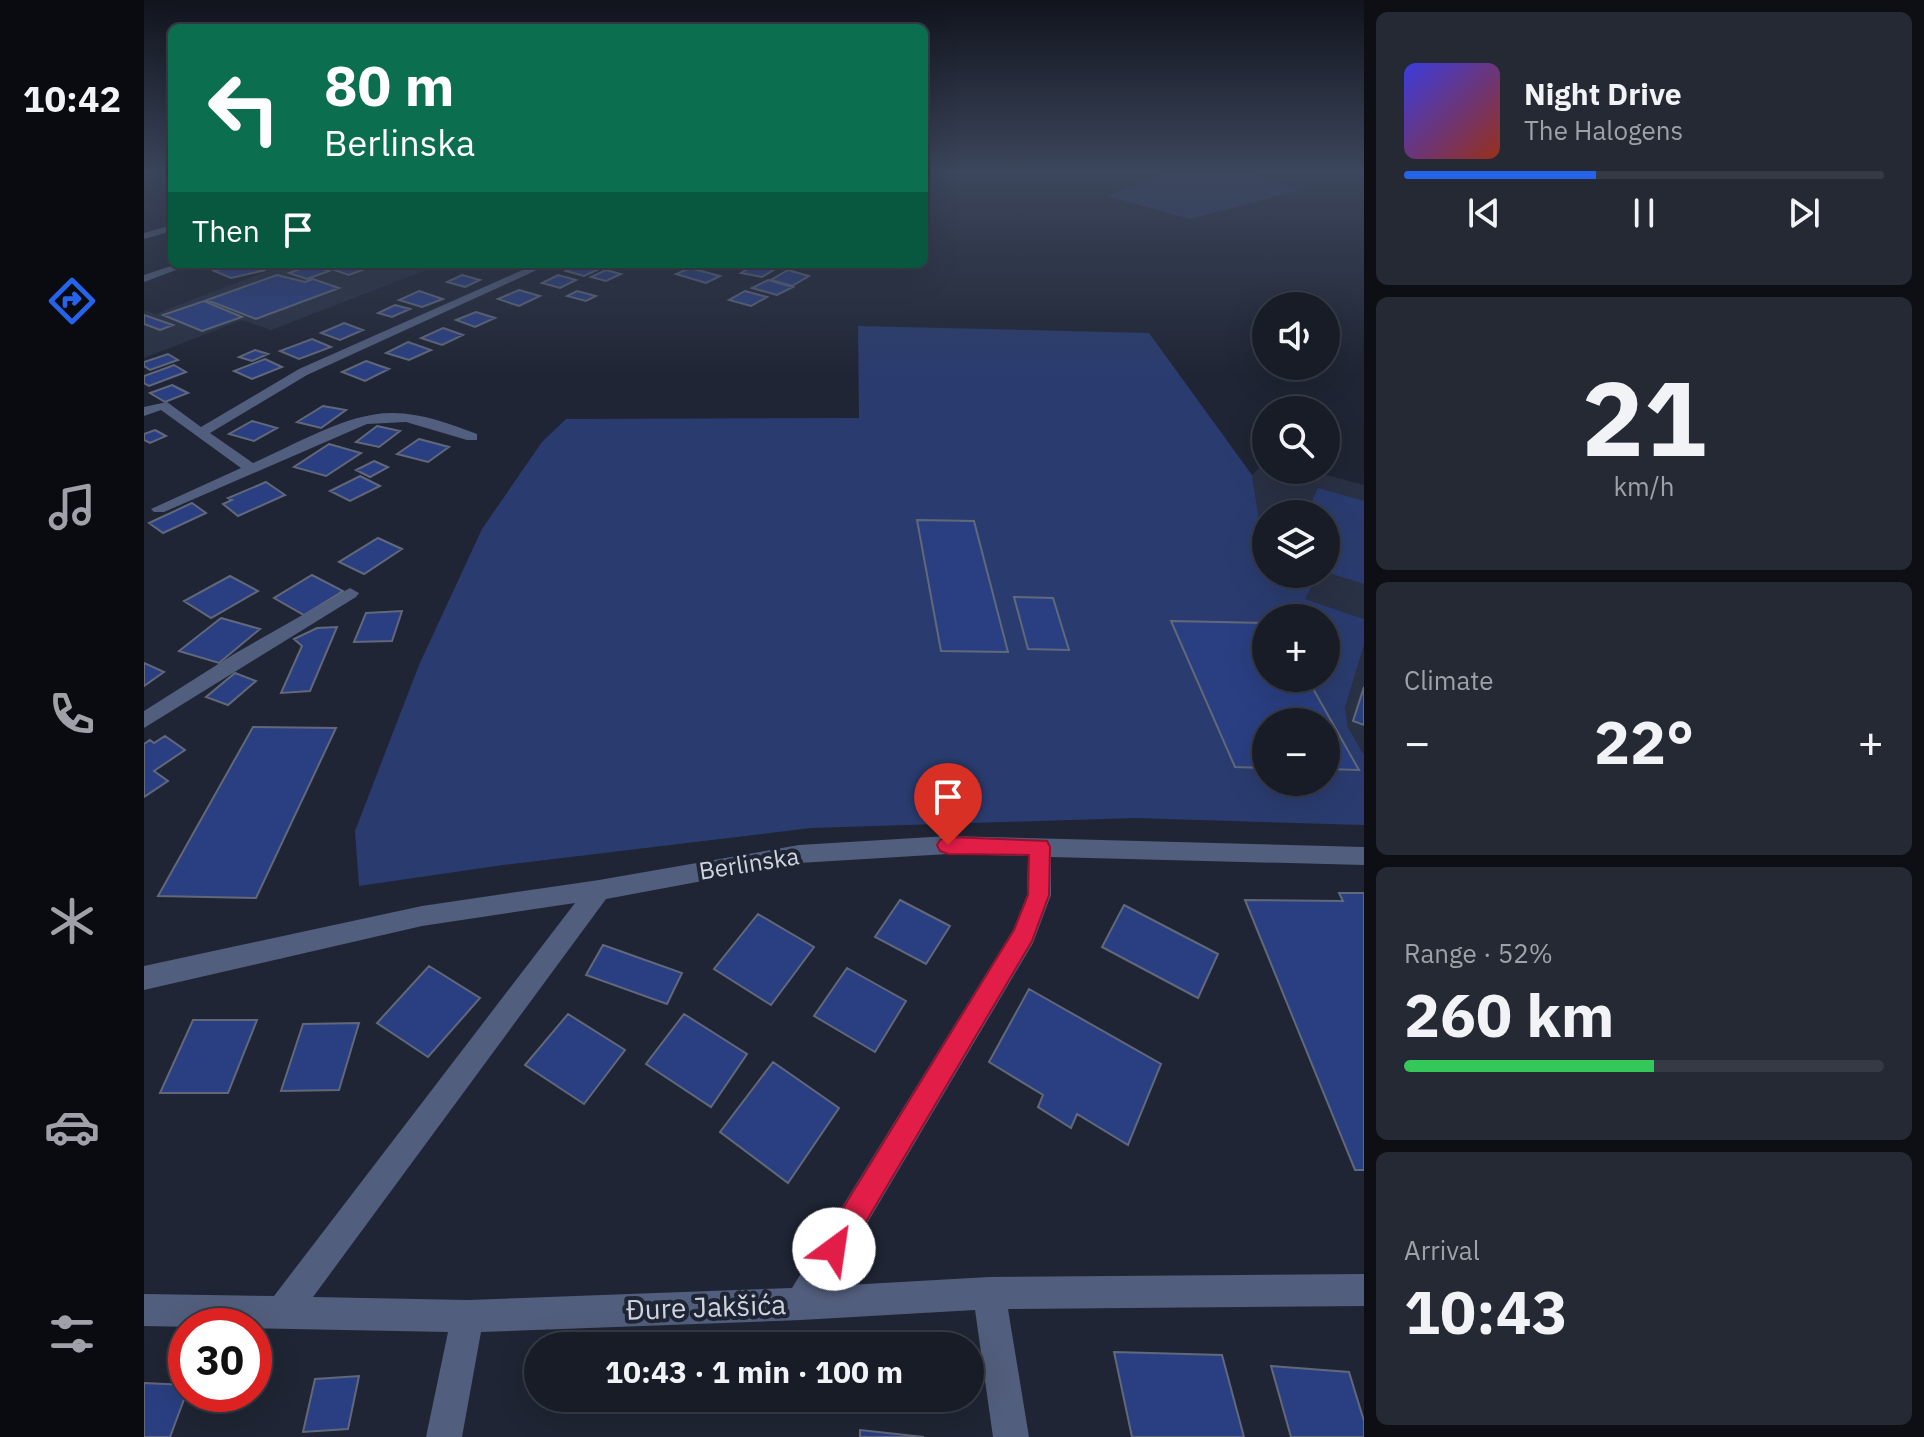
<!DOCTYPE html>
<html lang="en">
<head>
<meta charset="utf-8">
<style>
	body { margin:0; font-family:"IBM Plex Sans",sans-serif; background:#242933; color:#f1f3f6; height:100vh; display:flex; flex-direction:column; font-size:30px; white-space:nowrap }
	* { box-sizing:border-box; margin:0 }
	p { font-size:26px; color:#9ea1a7 }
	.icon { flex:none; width:44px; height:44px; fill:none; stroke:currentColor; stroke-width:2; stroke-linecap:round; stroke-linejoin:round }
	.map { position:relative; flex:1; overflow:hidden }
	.panel { display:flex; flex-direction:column; gap:12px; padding:12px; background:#0d0f15; width:560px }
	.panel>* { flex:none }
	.top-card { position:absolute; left:24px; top:24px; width:760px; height:244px; border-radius:12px; box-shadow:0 8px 32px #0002,0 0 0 2px #363a44; background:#0b6e4f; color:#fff; overflow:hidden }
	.controls { position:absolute; left:1108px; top:292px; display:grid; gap:16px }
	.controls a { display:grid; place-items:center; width:88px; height:88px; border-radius:50%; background:#171c27; box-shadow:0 8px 32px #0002,0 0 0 2px #363a44; font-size:40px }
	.speed { position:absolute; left:24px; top:1308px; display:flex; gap:16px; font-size:40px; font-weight:700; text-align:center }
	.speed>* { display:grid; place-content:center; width:104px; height:104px; border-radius:50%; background:#171c27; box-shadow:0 8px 32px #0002,0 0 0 2px #363a44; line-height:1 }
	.speed .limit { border:12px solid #d22; background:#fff; color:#111 }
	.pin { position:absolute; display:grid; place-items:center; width:68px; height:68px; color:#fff; margin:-82px -34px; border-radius:50% 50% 50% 0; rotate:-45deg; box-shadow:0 0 8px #0007 }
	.pin .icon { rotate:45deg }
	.me { position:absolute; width:88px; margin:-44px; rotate:31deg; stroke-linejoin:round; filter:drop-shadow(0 0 6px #0008) }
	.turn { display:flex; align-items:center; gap:28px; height:168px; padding:0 24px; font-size:36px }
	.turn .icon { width:104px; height:104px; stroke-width:2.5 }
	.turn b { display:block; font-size:56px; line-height:68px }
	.then { display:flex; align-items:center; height:76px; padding:0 24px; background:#0003; gap:16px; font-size:30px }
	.big { font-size:60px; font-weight:800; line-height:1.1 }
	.panel .tile { flex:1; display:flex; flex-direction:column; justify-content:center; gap:12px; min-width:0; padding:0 28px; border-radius:12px; background:#242933 }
	.panel .dial { align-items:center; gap:0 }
	.dial b { font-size:104px; line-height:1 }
	.song { display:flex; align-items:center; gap:24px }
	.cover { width:96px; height:96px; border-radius:12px; background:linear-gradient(135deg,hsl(240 70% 55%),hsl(10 70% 35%)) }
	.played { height:8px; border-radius:4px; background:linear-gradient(90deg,#2563eb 40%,#363a44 40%) }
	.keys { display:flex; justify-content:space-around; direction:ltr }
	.heat { display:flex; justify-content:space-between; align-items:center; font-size:44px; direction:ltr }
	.charge { height:12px; border-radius:6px; background:linear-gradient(90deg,#34c759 52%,#363a44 0) }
	.trip { position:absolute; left:380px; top:1332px; width:460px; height:80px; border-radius:40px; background:#171c27; box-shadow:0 8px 32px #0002,0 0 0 2px #363a44; font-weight:800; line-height:80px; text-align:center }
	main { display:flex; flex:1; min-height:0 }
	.dock { display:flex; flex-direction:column; width:144px; justify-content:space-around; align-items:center; background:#090b10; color:#9ea1a7 }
	.dock .icon { width:56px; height:56px }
	.dock .selected { color:#2563eb }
	.dock b { font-size:36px; color:#f1f3f6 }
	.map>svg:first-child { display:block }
	.built { fill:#293144 }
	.green { fill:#2a3c6f; fill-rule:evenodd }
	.building { fill:#2a3f82; stroke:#61687a; stroke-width:2 }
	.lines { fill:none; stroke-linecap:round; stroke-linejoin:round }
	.minor { fill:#525e7d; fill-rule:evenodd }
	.tertiary { fill:#525e7d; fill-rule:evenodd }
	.route { fill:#e11d48; stroke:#92132f; stroke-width:2 }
	.labels { text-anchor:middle; stroke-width:8; stroke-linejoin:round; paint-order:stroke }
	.street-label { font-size:24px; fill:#d0d4de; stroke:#1f2534 }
	.near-street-label { font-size:28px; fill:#d0d4de; stroke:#1f2534 }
</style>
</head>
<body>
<main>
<nav class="dock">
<b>10:42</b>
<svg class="icon selected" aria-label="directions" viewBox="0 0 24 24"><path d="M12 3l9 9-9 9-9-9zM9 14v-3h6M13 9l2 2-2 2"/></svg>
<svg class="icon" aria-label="music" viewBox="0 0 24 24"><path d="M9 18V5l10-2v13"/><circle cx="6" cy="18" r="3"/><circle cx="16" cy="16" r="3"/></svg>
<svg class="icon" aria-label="phone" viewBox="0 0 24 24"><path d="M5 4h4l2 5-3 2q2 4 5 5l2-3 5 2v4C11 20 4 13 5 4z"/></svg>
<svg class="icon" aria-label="climate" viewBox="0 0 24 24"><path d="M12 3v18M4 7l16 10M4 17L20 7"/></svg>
<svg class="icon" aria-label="car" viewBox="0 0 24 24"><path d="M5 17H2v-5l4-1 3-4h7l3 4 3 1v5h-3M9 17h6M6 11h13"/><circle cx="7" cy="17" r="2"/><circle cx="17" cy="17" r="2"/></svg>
<svg class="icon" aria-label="filters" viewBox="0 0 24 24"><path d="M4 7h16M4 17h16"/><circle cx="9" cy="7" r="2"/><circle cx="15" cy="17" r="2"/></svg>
</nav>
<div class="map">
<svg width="1220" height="1437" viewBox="0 0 1220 1437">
	<rect width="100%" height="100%" fill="#1f2534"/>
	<path class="built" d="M142 264H298L127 330 98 320 0 358V310L11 314Z
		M1122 461V470H1163L1220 485V619L1160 599 1169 584 1139 574H1182V514H1122V542L1118 538 1108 475Z
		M1220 645V755L1204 727 1201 708Z"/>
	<path class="green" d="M1025 172H1099L1156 190 1046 219 963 196Z
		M714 326 1005 333 1108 475 1118 538 1122 542V574H1139L1169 584 1161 599 1220 619V645L1201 708 1204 727 1220 755V825L991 818 667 828 359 865 215 886 211 831 275 665 338 529 398 442 422 419 715 418ZM1122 618H1182V678H1122ZM1122 722H1182V782H1122Z
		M1174 488 1220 501V584L1182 572V514H1162Z"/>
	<path class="building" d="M93 264 110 269 122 270 87 278 70 271Z
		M173 264H234L205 275Z
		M438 264H454L462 266 440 276 422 271Z
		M612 264H615L633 268 618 277 597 273Z
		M167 265 185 271 163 279 145 273Z
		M546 268 576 276 562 283 532 274Z
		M462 270 477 274 462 281 447 277Z
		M644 270 665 276 648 286 627 280Z
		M133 275 161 282 169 279 195 288 112 319 63 300Z
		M318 275 336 280 321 287 303 282Z
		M414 275 432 280 416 288 398 283Z
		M624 280 649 287 633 295 608 288Z
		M375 290 396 296 375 306 354 299Z
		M275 291 299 299 278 307 255 300Z
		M433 291 452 296 442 301 423 296Z
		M601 291 623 297 607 306 585 300Z
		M60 301 98 317 58 331 19 315Z
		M251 305 266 309 248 317 234 313Z
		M332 312 351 318 331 327 312 320Z
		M0 315 29 325 16 330 0 324Z
		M200 323 219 330 196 340 177 333Z
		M299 328 319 335 298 345 277 338Z
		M168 339 187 347 155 359 136 351Z
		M264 342 287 350 265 360 242 353Z
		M111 350 124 354 108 361 95 357Z
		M24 354 34 360 6 370 0 366V362Z
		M121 359 138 367 108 379 90 371Z
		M222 361 245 369 221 381 198 372Z
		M30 365 42 372 5 386 0 383V376Z
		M28 385 44 393 21 402 6 393Z
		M179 406 202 410 177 428 153 422Z
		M108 421 133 428 110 441 85 434Z
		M233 426 256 431 235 447 212 442Z
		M11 430 22 436 6 443 0 440V434Z
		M275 439 305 447 284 462 253 454Z
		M185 444 217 453 182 476 150 467Z
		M230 461 244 467 226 477 212 470Z
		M216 476 236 486 206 501 186 491Z
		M122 482 141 495 94 516 79 504 88 500 84 498Z
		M48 503 62 513 19 533 5 523Z
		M773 520 830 521 864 652 797 651Z
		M234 538 258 549 220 574 195 562Z
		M168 575 199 591 160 615 130 598Z
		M86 576 114 591 67 618 40 601Z
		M870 597 909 598 925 650 884 649Z
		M258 611 248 641 210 642 222 613Z
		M77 618 116 629 75 663 35 651Z
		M1027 621 1122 623V678H1163L1215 770 1182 769V722H1122V768L1091 767Z
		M193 627 166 691 137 693 158 646 150 639 173 628Z
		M0 663 20 672 0 686Z
		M91 673 112 681 84 705 62 697Z
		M1220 687V725L1209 721Z
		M109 727 192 728 112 898 14 896Z
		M21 736 41 750 10 771 24 781 0 797V744L6 740 10 743Z
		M1195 893H1220V1170H1211L1101 900 1199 901Z
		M756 900 806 926 782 964 731 937Z
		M980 905 1074 954 1054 998 958 947Z
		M614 914 670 947 627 1005 570 969Z
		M459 945 538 973 523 1004 442 975Z
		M285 966 336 998 284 1057 233 1023Z
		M703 968 762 1001 731 1052 670 1016Z
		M885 989 1017 1064 984 1145 933 1114 927 1128 894 1107 899 1095 845 1062Z
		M424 1014 481 1050 440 1104 381 1065Z
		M540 1014 603 1054 567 1107 502 1064Z
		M49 1020H113L84 1093H16Z
		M215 1023 195 1090 137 1091 159 1024Z
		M629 1062 695 1108 644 1183 576 1132Z
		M970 1352 1078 1355 1100 1437H988Z
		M1127 1366 1205 1372 1220 1421V1437H1147Z
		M215 1376 204 1429 159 1432 171 1379Z
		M0 1383 42 1385V1394L26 1437H0Z
		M716 1430 780 1437H716Z"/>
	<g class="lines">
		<path class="minor" d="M28 225V231L0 239V233Z
			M392 264H406L163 375 66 433 109 463C149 446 204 412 249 413 278 413 306 424 333 434V440H323L262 422 223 424 20 512H10L7 509 97 468 17 410 0 416V407L23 402 57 427 155 369Z
			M698 264H718L719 266 714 269Z
			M206 588 215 593 212 597 0 728V711L90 654Z
			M804 836 1220 847V865L907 857V895L889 943 686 1286 845 1277 1220 1274V1306L864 1309 885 1437H849L831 1310 657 1320 337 1332 318 1437H282L304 1332 0 1326V1294L130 1296 431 903 278 926 0 990V966L278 906 455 880 655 845ZM804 854 884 856 883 895 869 930 648 1288 324 1300 169 1297 462 899 655 863Z"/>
		<path class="tertiary" d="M33 264H48L0 282V275Z"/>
	</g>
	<linearGradient id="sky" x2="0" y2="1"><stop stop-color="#11141d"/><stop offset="0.46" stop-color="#3c465c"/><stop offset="1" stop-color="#3c465c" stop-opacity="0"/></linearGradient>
	<rect width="1220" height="374" fill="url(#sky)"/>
	<path class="route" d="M804 837 903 841 906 847 905 895 888 941 700 1259 690 1263 680 1259 676 1249 680 1239 870 930 884 895 885 855 804 854 796 851 793 845 796 840Z"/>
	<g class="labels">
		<g class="street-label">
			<text transform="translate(605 864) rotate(-9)" y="8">Berlinska</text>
		</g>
		<g class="near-street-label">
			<text transform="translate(562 1307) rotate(-2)" y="10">Đure Jakšića</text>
		</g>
	</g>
</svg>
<div class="controls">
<a><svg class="icon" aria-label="sound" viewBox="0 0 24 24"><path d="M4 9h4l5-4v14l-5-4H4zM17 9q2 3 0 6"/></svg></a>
<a><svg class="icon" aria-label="search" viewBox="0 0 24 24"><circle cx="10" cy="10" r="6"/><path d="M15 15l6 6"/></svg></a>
<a><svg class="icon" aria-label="layers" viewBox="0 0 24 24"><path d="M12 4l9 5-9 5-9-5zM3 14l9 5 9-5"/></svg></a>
<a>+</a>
<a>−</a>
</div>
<div class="speed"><div class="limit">30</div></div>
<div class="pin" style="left:804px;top:845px;background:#d93025"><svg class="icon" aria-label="arrive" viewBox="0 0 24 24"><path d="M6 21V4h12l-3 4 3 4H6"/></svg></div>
<svg class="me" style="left:690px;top:1249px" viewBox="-20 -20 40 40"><circle r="19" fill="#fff"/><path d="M0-13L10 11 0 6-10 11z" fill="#e11d48"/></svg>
<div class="trip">10:43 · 1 min · 100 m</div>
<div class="top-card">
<div class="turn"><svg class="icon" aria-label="left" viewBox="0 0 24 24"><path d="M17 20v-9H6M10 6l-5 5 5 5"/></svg><div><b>80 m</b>Berlinska</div></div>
<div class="then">Then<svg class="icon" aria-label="arrive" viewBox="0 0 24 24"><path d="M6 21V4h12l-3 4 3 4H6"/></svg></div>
</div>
</div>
<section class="panel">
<div class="tile">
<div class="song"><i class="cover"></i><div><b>Night Drive</b><p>The Halogens</p></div></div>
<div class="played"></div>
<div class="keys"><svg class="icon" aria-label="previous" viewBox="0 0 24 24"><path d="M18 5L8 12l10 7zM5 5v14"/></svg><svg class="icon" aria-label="pause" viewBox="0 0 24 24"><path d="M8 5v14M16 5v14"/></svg><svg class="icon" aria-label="next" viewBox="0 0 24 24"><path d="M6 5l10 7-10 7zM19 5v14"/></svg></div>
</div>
<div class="tile dial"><b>21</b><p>km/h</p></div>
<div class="tile"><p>Climate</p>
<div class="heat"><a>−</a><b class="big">22°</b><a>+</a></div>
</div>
<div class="tile"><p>Range · 52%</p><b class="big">260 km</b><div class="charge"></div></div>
<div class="tile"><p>Arrival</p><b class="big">10:43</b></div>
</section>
</main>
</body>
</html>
